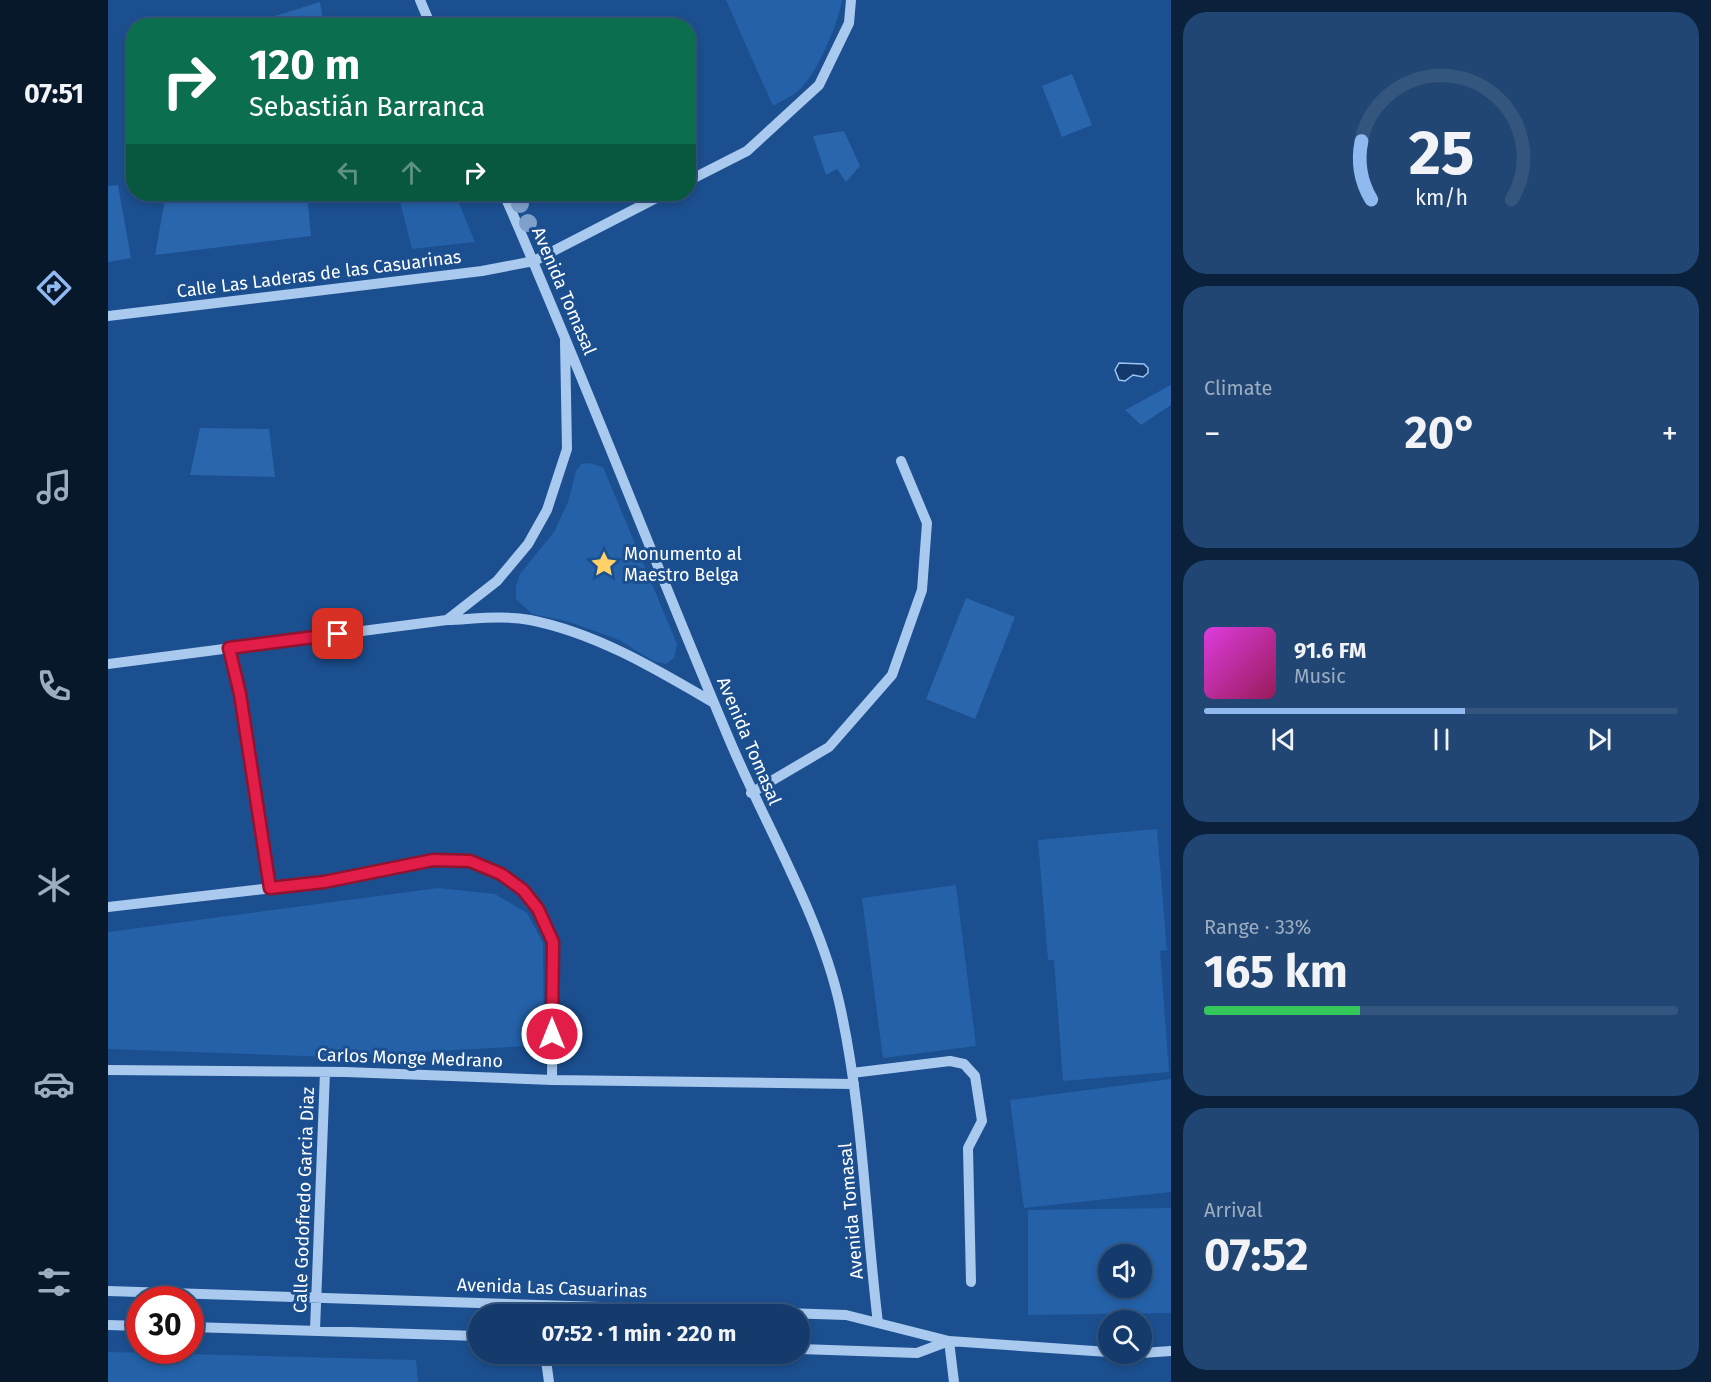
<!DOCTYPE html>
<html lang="en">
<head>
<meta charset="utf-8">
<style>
	body { margin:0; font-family:"Fira Sans",sans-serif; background:#214673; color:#f1f3f6; height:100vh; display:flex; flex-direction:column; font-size:22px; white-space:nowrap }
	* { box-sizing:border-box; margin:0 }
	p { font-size:20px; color:#9dadc1 }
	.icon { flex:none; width:33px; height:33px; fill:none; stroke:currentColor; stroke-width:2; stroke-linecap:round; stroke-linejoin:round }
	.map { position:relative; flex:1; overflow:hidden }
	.details { display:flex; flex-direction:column; gap:12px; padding:12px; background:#0b203b; width:540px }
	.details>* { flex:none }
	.hud { position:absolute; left:18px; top:18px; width:570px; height:183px; border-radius:24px; box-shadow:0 3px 9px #0003,0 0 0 2px #33557e; background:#0b6e4f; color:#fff; overflow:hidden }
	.tools { position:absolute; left:990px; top:1244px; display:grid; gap:12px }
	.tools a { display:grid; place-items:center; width:54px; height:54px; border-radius:50%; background:#143b6b; box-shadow:0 3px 9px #0003,0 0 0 2px #33557e; font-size:30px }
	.speed { position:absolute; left:18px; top:1286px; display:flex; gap:12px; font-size:30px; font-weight:700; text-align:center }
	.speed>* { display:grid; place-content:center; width:78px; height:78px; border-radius:50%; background:#143b6b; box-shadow:0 3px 9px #0003,0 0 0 2px #33557e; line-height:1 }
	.speed .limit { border:9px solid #d22; background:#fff; color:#111 }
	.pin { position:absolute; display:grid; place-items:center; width:51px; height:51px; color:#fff; margin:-26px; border-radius:12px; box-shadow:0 3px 9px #0006 }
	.me { position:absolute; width:66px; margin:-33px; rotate:0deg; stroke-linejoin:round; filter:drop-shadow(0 0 4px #0008) }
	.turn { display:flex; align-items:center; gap:21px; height:126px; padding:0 24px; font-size:27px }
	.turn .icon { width:78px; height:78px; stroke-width:2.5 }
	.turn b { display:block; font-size:42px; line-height:51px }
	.lanes { display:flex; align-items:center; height:57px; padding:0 24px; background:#0003; justify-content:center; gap:30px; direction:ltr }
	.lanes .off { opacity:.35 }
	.big { font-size:45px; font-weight:700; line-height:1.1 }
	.details .tile { flex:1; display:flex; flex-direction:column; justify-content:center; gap:9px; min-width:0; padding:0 21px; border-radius:24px; background:#214673 }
	.details .dial { align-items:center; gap:0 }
	.dial svg { height:156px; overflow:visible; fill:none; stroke:#33557e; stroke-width:7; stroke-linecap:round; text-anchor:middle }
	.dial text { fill:#f1f3f6; stroke:none }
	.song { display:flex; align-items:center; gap:18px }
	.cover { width:72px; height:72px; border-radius:9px; background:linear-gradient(135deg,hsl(300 70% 55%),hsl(330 70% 35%)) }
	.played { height:6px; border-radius:3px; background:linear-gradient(90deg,#90b9f0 55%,#33557e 55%) }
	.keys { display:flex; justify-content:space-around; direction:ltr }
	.heat { display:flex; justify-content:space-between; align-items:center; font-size:33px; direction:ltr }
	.charge { height:9px; border-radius:4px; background:linear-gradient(90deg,#34c759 33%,#33557e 0) }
	.trip { position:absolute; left:360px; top:1304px; width:342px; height:60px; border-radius:30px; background:#143b6b; box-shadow:0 3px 9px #0003,0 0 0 2px #33557e; font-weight:700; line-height:60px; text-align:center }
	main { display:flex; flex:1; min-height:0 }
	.tab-bar { display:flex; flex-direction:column; width:108px; justify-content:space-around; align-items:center; background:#08182b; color:#9dadc1 }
	.tab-bar .icon { width:42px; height:42px }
	.tab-bar .on { color:#90b9f0 }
	.tab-bar b { font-size:27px; color:#f1f3f6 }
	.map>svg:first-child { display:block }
	.green { fill:#2461a8; fill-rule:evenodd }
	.water { fill:#123a6d; stroke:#9cc4f0; stroke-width:1.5 }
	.building { fill:#2a66ad }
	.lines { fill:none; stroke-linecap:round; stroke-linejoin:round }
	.minor { stroke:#a9c9ee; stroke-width:10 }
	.tree { fill:#7ea0ca }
	.route-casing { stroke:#92132f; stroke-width:15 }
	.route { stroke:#e11d48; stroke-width:10 }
	.labels { text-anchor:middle; stroke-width:6; stroke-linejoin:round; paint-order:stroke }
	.street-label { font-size:18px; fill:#fff; stroke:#1b4f8f }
	.poi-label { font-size:18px; fill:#fff; stroke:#1b4f8f; text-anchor:start }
</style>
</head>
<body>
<main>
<nav class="tab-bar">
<b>07:51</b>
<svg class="icon on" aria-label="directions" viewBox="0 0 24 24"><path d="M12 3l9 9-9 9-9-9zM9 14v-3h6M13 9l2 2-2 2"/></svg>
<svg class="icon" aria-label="music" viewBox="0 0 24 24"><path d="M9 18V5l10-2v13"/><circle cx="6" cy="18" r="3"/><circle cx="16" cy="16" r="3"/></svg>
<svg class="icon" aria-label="phone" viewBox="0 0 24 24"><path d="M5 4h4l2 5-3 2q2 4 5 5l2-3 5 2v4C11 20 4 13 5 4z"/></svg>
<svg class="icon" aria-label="climate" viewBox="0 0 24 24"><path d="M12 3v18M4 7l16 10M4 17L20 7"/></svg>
<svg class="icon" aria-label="car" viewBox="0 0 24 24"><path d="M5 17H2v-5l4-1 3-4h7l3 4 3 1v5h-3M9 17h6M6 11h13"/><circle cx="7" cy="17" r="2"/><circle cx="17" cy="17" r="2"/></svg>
<svg class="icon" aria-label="filters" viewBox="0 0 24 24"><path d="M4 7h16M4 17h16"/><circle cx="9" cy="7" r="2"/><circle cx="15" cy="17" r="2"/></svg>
</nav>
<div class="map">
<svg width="1063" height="1382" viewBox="0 0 1063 1382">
	<rect width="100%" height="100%" fill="#1b4f8f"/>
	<path class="green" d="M618 0H734C730 24 709 75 690 91 683 97 673 101 665 106Z
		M290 194H347L367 242 304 249Z
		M482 463 495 467 569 644 566 658 558 664 545 661 511 640 484 630 458 621 424 614 408 599V586L412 574 446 532 460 502 468 471 473 464Z
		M1049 829 1059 950 1052 951 1061 1072 955 1081 946 960H940L930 840Z
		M848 885 868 1046 775 1058 754 898Z
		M330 888 387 894 419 913 435 943 436 1045 224 1057 0 1049V932Z
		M1063 1079V1192L916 1208 902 1100Z
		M1063 1208V1313L920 1315V1210ZM1000 1254H1034V1287H1000Z
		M0 1352 308 1360 310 1382H0Z"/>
	<path class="water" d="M1011 363 1036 364 1040 368V373L1035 377 1025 375 1017 381 1011 380 1007 370Z"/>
	<path class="building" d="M212 2 216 26H152L151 21Z
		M964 74 984 125 954 137 934 86Z
		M736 131 752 166 738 182 729 169 718 175 705 136Z
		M10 185 23 258 0 262V186Z
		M58 194H199L203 236 47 255Z
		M1063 385V405L1033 425 1017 410Z
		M92 428 161 429 167 477 82 475Z
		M858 598 907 617 867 719 818 699Z"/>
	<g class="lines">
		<path class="minor" d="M312 0 323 26
			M580 181 639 151 711 85 741 23 743 0
			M396 194C474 372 543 554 619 734 655 822 712 914 732 1006 755 1110 757 1217 770 1323
			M0 316 374 271 426 261 556 194
			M339 620 389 581 420 544 439 510 459 449 457 341
			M121 649 132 694 162 889
			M0 664 339 620C366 619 395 615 422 620 488 633 548 669 606 703
			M643 793 721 747 784 675 814 590 819 523 793 461
			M0 907 216 882 325 860 362 861 393 874 415 890 430 909 445 942 444 1080
			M0 1070 238 1072 444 1080 746 1084
			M744 1073 842 1061 856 1064 867 1076 874 1121 860 1148 863 1282
			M0 1291 738 1315 841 1341 1000 1352
			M0 1325 32 1326
			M82 1327 370 1336
			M207 1330 217 1072
			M841 1341 846 1382
			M692 1349 809 1353 841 1341
			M437 1353 441 1382
			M1009 1353H1024
			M1034 1353 1063 1351"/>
	</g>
	<g class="tree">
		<circle cx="412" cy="204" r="9"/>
		<circle cx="420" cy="223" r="9"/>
	</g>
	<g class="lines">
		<defs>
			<path id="route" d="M230 634 121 648 132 694 162 888 216 882 325 860 362 861 393 874 415 890 430 909 445 942 444 1034"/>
		</defs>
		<use href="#route" class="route-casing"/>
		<use href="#route" class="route"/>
	</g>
	<defs>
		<symbol id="sight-bare" viewBox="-9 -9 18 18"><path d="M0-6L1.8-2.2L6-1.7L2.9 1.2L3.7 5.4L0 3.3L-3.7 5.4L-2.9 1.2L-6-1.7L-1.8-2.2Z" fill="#ffd166" stroke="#1b4f8f" stroke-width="2.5" paint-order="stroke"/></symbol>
	</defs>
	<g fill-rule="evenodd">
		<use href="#sight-bare" x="477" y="545" width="38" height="38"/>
	</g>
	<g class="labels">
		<g class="street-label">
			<text transform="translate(211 274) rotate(-7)" y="6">Calle Las Laderas de las Casuarinas</text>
			<text transform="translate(456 291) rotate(67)" y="6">Avenida Tomasal</text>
			<text transform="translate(641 741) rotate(67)" y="6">Avenida Tomasal</text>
			<text transform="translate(302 1058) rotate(2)" y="6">Carlos Monge Medrano</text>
			<text transform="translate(196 1200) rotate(-88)" y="6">Calle Godofredo Garcia Diaz</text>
			<text transform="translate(743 1211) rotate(-95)" y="6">Avenida Tomasal</text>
			<text transform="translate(444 1288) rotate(2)" y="6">Avenida Las Casuarinas</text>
		</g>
		<g class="poi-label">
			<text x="516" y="560">Monumento al<tspan x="516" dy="21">Maestro Belga</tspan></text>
		</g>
	</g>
</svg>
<div class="tools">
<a><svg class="icon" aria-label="sound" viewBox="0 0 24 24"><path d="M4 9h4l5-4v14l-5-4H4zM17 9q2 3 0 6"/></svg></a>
<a><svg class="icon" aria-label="search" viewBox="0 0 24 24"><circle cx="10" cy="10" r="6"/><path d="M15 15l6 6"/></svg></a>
</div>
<div class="speed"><div class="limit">30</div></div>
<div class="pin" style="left:230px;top:634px;background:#d93025"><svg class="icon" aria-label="arrive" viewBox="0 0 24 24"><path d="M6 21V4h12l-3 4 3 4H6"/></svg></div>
<svg class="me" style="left:444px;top:1034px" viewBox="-20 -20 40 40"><circle r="17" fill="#e11d48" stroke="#fff" stroke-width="3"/><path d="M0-11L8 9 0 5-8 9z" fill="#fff"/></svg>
<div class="trip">07:52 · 1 min · 220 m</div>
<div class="hud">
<div class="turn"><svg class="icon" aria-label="right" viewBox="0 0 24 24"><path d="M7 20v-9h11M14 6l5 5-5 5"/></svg><div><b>120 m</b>Sebastián Barranca</div></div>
<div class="lanes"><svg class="icon off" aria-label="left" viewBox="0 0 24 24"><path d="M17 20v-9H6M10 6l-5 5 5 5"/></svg><svg class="icon off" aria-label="ahead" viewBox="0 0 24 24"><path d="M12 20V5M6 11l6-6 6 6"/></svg><svg class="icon" aria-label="right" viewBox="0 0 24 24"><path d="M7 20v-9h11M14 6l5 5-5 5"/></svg></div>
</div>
</div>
<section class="details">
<div class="tile dial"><svg viewBox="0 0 100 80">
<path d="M14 69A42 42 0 1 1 86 69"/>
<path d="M14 69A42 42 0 0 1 9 39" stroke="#90b9f0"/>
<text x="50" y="56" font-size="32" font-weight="700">25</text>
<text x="50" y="72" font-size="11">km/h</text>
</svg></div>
<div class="tile"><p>Climate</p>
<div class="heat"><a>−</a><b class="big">20°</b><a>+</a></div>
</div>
<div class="tile">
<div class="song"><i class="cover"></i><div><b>91.6 FM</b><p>Music</p></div></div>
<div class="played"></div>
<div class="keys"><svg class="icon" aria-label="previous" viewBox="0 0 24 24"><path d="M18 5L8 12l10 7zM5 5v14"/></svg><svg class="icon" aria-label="pause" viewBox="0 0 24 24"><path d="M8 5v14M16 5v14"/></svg><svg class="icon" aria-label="next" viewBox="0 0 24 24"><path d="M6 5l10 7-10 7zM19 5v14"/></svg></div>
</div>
<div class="tile"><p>Range · 33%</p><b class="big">165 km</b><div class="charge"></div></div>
<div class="tile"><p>Arrival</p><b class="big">07:52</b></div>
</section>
</main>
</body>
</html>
